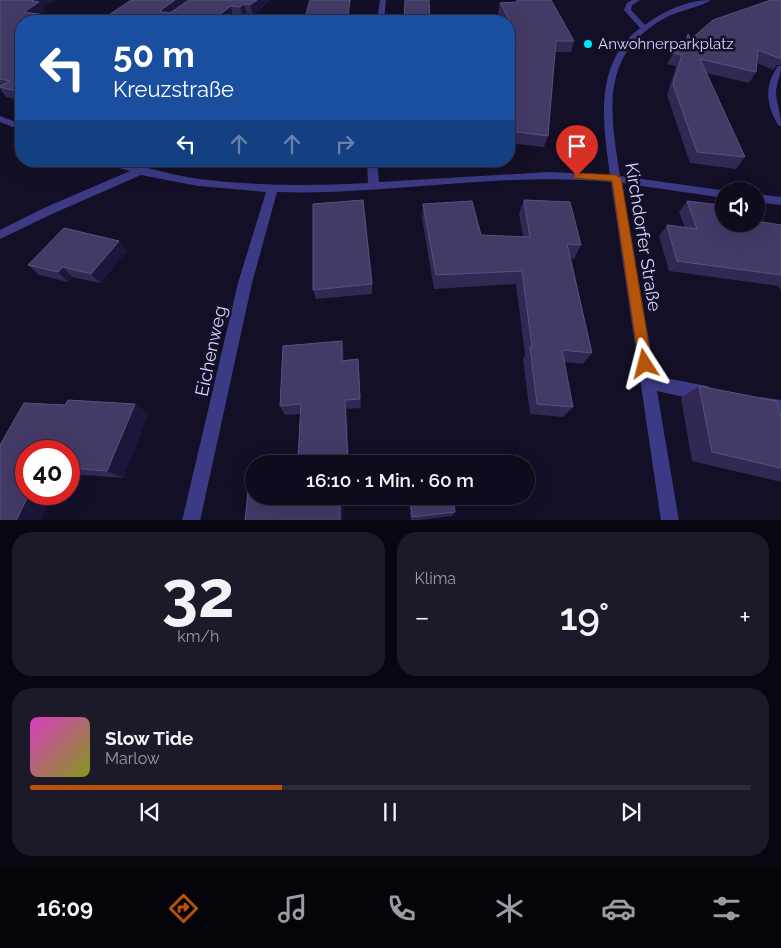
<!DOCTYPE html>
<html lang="de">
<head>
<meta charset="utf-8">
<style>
	body { margin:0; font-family:Raleway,sans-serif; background:#1c1929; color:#f1f3f6; height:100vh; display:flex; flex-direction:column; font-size:19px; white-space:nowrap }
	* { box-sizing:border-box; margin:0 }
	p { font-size:16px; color:#9b9ba3 }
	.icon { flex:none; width:28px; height:28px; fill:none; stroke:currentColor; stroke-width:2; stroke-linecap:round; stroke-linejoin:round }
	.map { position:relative; height:520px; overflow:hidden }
	.side { display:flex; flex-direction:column; gap:12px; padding:12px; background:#08060f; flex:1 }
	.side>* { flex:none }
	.guide { position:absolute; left:15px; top:15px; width:500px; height:152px; border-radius:20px; box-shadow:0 5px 20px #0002,0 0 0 1px #2e2b3b; background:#1a4fa0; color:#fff; overflow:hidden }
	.fabs { position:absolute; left:715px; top:182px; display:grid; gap:10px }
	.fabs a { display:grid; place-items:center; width:50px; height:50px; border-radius:50%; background:#0e0b1c; box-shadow:0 5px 20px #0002,0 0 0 1px #2e2b3b; font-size:25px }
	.speed { position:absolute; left:15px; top:440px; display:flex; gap:10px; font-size:25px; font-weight:700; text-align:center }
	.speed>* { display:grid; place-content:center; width:65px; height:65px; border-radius:50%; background:#0e0b1c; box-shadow:0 5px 20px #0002,0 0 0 1px #2e2b3b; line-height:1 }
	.speed .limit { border:8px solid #d22; background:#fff; color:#111 }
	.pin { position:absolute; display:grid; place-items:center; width:42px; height:42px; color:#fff; margin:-51px -21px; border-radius:50% 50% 50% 0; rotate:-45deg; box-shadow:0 0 5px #0007 }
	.pin .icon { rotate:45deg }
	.me { position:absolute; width:55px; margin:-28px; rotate:351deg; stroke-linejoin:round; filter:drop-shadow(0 0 4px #0008) }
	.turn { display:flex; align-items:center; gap:18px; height:105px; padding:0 15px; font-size:22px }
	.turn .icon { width:65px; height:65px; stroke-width:2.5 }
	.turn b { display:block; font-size:35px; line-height:42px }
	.lanes { display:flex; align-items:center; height:48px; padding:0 15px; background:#0003; justify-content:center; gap:25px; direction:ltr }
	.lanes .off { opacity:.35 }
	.big { font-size:38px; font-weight:600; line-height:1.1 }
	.side .card { flex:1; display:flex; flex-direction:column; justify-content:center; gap:8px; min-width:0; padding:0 18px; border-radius:20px; background:#1c1929 }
	.side .dial { align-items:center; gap:0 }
	.dial b { font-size:65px; line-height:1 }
	.song { display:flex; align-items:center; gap:15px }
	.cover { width:60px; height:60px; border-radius:8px; background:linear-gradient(135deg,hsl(310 70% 55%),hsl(70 70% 35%)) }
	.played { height:5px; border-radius:2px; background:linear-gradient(90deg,#b45309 35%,#2e2b3b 35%) }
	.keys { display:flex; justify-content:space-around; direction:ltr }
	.heat { display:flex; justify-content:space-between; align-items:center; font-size:28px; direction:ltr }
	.side .tiles { flex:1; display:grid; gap:12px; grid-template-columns:1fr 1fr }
	.card:last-child { grid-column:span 2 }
	.trip { position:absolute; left:245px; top:455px; width:290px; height:50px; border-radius:25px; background:#0e0b1c; box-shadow:0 5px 20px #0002,0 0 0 1px #2e2b3b; font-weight:600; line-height:50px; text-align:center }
	.menu { display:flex; height:80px; justify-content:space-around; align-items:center; background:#06040b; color:#9b9ba3 }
	.menu .icon { width:35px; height:35px }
	.menu .current { color:#b45309 }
	.menu b { font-size:22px; color:#f1f3f6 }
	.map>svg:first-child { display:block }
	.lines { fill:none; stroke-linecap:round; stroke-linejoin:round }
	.minor { fill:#3d3a85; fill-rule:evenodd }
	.wall { fill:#312854 }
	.shaded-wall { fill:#1d163a }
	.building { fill:#433a66; stroke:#5a527e }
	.route { fill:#b45309; stroke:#753606 }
	.poi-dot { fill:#00e5ff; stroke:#130f26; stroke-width:2 }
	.labels { text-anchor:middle; stroke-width:5; stroke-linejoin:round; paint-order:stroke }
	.far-poi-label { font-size:15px; fill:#d9d4ff; stroke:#130f26; text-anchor:start }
	.street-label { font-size:18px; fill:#d9d4ff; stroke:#130f26 }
</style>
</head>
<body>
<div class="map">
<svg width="781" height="521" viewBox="0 0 781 521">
	<rect width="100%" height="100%" fill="#130f26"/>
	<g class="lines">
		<path class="minor" d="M380 0H386L384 21H377Z
			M632 0H640L632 5 631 10 645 25C663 11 688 0 711 0 699 8 679 10 665 18 599 54 610 112 620 176L728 191H724V198L622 183 655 376 707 386 712 389 715 394 712 399 707 402 657 391 679 521H661L611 182C500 171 388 196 277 192L252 283 200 521H182L238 283 266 192 198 186 141 175 52 214 0 239V230L44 208 130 171 102 163 101 161C134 161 166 175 199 179 255 186 312 186 368 183L367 161H377L379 182 549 172 610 175C603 123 593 64 640 28L624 10 627 3Z
			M778 66H781C781 75 776 84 776 94 777 105 781 114 781 126L778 125C766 105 764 85 778 66Z
			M0 116 21 124V130L0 122Z
			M756 194 781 197V205L756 202Z
			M761 397 781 400V416L755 411 753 405 755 399Z"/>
	</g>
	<path class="wall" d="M0 0H55L43 8 45 12 21 21V101L6 97 0 89Z
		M131 0H270L253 15 247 14 243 17Z
		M516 0H551L574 41 571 52H555L548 136 544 147 509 143V21H503L498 13 500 3 516 2Z
		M781 0V65H777L773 70 757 63 756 72 749 83 706 73 745 157 736 169 690 163 667 95 676 66 667 64 673 53 683 45 688 34 691 39Z
		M524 200 581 245 574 259 571 258 592 353 583 364 564 362 573 407 563 417 530 414 523 359 525 355 516 284 434 289 422 218 423 204 481 235 523 237 519 214Z
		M687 201 724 224 781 225V292L778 286 669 271 659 236 667 225 685 228 679 212Z
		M119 241 127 251 100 283 72 277 68 282 39 275 28 265Z
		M372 284V294L316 299 313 290Z
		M342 341 344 352V360L358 359 359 370 361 408 347 409 349 464H254V496H453L455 512 452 516 411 521 409 499 343 506V521H245L251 463 298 459 300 414 285 415 280 406 283 346Z
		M699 386 781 417V482L692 461 681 398Z
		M68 400 135 404 148 414 123 478 69 474V451H26V494H52L40 521H0V445L24 403 65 405Z"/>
	<path class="shaded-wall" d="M34 0H55L43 8 45 12 31 21 24 12 32 1Z
		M175 0H193L165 19 161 12V10Z
		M257 0H270L253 15 250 5Z
		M350 0H351L349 21H347Z
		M244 4 247 14 243 17 240 7Z
		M231 6 233 16 226 21H211Z
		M119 241 127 251 100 283 91 274Z
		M63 267 72 277 68 282 58 272Z
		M342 341 344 352V371L342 361Z
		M358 359 359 370 361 408 360 399Z
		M345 400 347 409 349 464H348Z
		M135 404 148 414 123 478 107 471Z
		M29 494H52L40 521H16Z
		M340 501 343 506V521H340Z"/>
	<path class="building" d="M0 0H34L32 1 39 2 24 12 86 21H21V92L0 87V86L10 81 0 79Z
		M131 0H175L161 10V12L170 13 189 0H257L250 5 244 4 240 7 231 6 211 21H100Z
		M310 0H350L347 21H304Z
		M405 0H429L430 21H404Z
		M518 0H551L574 41H556L548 136 509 131V26H513L500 3 518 2Z
		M771 0H781V59L758 50 756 72 700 59 745 157 697 152 673 84 682 55 673 53 686 43 688 34 691 39 713 20Z
		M363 200 372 284 313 290V204Z
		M524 200 570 202 581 245 567 244 592 353 562 350 573 407 537 404 530 347H532L522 271 436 275 423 204 472 201 481 235 530 237Z
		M687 201 720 205 724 214V224H756V221L781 225V275L677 261 667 225 697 229Z
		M64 228 119 241 91 274 63 267 58 272 28 265Z
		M342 341V361L358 359 360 399 345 400 348 464H254V496H381L340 501V521H245L251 463 298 459 301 404 280 406 283 346Z
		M699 386 776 401 781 417V468L712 452Z
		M68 400 135 404 107 471 69 468V451H26V494H29L16 521H0V445L24 403 65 405Z
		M447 456 448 464H363Z
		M410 496H453L455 512 412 517Z"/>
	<path class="route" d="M577 173 616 175 621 178 652 364 650 368 645 370 641 368 639 364 612 181 574 178V174Z"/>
	<circle class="poi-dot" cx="588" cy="44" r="5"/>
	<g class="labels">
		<g class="far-poi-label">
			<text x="598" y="49">Anwohnerparkplatz</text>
		</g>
		<g class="street-label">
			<text transform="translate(643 237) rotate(81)" y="6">Kirchdorfer Straße</text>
			<text transform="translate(211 351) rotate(-78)" y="6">Eichenweg</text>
		</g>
	</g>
</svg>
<div class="fabs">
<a><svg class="icon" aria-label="sound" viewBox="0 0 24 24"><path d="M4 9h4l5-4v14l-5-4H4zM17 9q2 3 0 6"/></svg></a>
</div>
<div class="speed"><div class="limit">40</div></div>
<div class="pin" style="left:577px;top:176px;background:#d93025"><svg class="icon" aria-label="arrive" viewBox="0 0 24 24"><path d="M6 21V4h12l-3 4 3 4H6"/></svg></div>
<svg class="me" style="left:645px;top:364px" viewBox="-20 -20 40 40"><path d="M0-17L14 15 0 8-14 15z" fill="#b45309" stroke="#fff" stroke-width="4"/></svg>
<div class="trip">16:10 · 1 Min. · 60 m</div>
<div class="guide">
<div class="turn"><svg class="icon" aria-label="left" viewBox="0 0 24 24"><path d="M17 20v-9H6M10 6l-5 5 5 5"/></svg><div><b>50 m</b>Kreuzstraße</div></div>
<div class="lanes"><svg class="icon" aria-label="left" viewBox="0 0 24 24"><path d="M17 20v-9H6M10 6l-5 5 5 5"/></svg><svg class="icon off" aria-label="ahead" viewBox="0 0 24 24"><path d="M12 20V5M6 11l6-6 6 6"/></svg><svg class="icon off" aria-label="ahead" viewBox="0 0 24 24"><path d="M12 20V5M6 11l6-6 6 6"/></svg><svg class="icon off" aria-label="right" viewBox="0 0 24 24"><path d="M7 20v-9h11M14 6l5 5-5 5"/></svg></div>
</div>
</div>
<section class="side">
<div class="tiles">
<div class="card dial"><b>32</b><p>km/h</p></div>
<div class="card"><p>Klima</p>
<div class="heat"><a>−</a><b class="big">19°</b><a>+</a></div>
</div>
<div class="card">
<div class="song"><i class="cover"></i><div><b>Slow Tide</b><p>Marlow</p></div></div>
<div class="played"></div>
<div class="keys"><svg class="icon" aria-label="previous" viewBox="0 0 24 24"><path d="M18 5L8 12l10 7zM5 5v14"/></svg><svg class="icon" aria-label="pause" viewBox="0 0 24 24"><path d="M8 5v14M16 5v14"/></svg><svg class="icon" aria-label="next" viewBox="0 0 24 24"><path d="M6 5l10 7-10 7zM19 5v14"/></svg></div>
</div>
</div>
</section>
<nav class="menu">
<b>16:09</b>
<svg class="icon current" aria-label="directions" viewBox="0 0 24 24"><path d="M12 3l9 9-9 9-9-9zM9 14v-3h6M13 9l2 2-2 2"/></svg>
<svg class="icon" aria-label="music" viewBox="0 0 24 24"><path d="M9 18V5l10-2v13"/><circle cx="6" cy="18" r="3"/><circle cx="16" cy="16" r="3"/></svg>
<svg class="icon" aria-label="phone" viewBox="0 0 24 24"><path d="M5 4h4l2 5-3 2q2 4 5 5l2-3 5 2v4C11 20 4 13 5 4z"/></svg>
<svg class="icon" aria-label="climate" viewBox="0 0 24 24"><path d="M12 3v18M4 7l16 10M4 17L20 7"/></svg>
<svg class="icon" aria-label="car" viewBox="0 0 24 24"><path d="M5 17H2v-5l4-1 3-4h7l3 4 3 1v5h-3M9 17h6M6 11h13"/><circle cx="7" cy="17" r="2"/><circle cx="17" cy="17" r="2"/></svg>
<svg class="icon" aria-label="filters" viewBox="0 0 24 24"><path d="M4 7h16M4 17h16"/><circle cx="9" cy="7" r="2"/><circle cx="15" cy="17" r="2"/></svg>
</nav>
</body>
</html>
